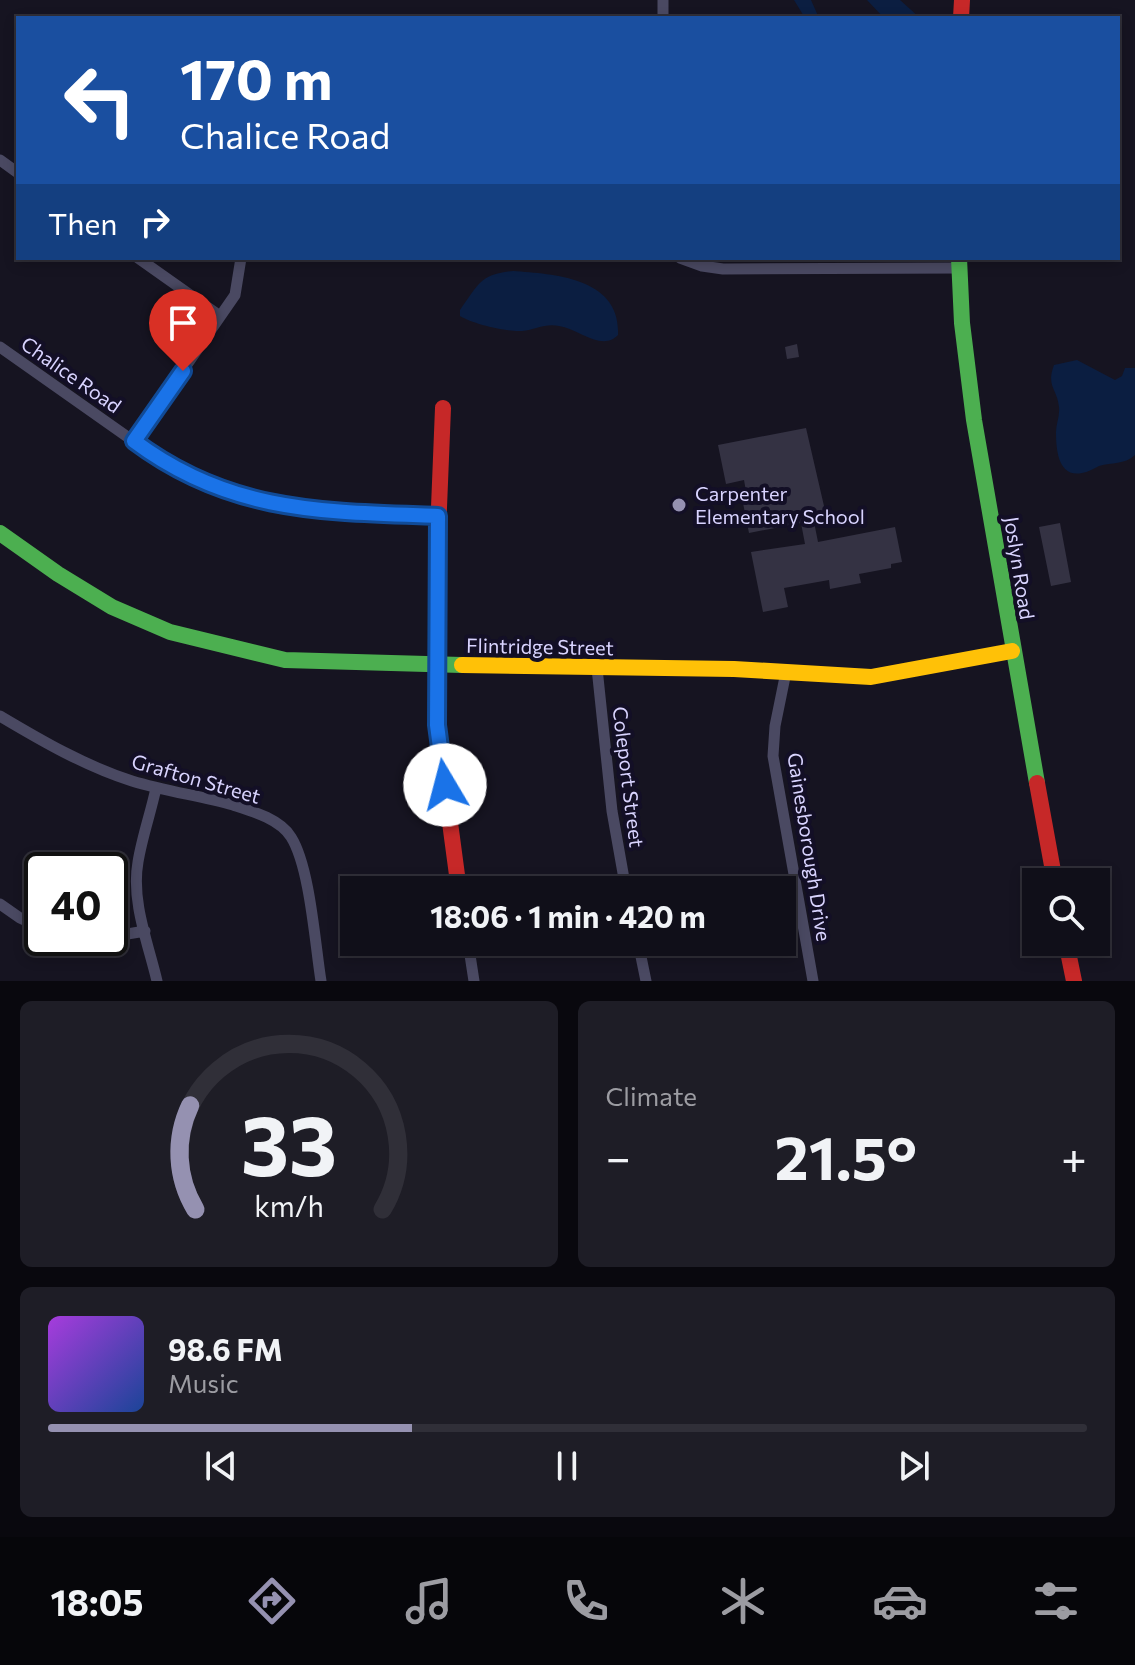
<!DOCTYPE html>
<html lang="en">
<head>
<meta charset="utf-8">
<style>
	body { margin:0; font-family:Commissioner,sans-serif; background:#1e1d26; color:#f1f3f6; height:100vh; display:flex; flex-direction:column; font-size:30px; white-space:nowrap }
	* { box-sizing:border-box; margin:0 }
	p { font-size:26px; color:#9c9ca2 }
	.icon { flex:none; width:44px; height:44px; fill:none; stroke:currentColor; stroke-width:2; stroke-linecap:round; stroke-linejoin:round }
	.map { position:relative; height:981px; overflow:hidden }
	.details { display:flex; flex-direction:column; gap:20px; padding:20px; background:#09080e; flex:1 }
	.details>* { flex:none }
	.banner { position:absolute; left:16px; top:16px; width:1104px; height:244px; border-radius:0px; box-shadow:0 4px 12px #0003,0 0 0 2px #302f38; background:#1a4fa0; color:#fff; overflow:hidden }
	.tools { position:absolute; left:1022px; top:868px; display:grid; gap:16px }
	.tools a { display:grid; place-items:center; width:88px; height:88px; border-radius:0px; background:#100f19; box-shadow:0 4px 12px #0003,0 0 0 2px #302f38; font-size:40px }
	.speed { position:absolute; left:24px; top:852px; display:flex; gap:16px; font-size:40px; font-weight:700; text-align:center }
	.speed>* { display:grid; place-content:center; width:104px; height:104px; border-radius:50%; background:#100f19; box-shadow:0 4px 12px #0003,0 0 0 2px #302f38; line-height:1 }
	.speed .limit { border:4px solid #111; border-radius:12px; background:#fff; color:#111 }
	.pin { position:absolute; display:grid; place-items:center; width:68px; height:68px; color:#fff; margin:-82px -34px; border-radius:50% 50% 50% 0; rotate:-45deg; box-shadow:0 0 8px #0007 }
	.pin .icon { rotate:45deg }
	.me { position:absolute; width:88px; margin:-44px; rotate:352deg; stroke-linejoin:round; filter:drop-shadow(0 0 6px #0008) }
	.turn { display:flex; align-items:center; gap:28px; height:168px; padding:0 32px; font-size:36px }
	.turn .icon { width:104px; height:104px; stroke-width:2.5 }
	.turn b { display:block; font-size:56px; line-height:68px }
	.then { display:flex; align-items:center; height:76px; padding:0 32px; background:#0003; gap:16px; font-size:30px }
	.big { font-size:60px; font-weight:700; line-height:1.1 }
	.details .widget { flex:1; display:flex; flex-direction:column; justify-content:center; gap:12px; min-width:0; padding:0 28px; border-radius:12px; background:#1e1d26 }
	.details .dial { align-items:center; gap:0 }
	.dial svg { height:208px; overflow:visible; fill:none; stroke:#302f38; stroke-width:7; stroke-linecap:round; text-anchor:middle }
	.dial text { fill:#f1f3f6; stroke:none }
	.song { display:flex; align-items:center; gap:24px }
	.cover { width:96px; height:96px; border-radius:12px; background:linear-gradient(135deg,hsl(280 70% 55%),hsl(220 70% 35%)) }
	.played { height:8px; border-radius:4px; background:linear-gradient(90deg,#9591b1 35%,#302f38 35%) }
	.keys { display:flex; justify-content:space-around; direction:ltr }
	.heat { display:flex; justify-content:space-between; align-items:center; font-size:44px; direction:ltr }
	.details .tiles { flex:1; display:grid; gap:20px; grid-template-columns:1fr 1fr }
	.widget:last-child { grid-column:span 2 }
	.trip { position:absolute; left:340px; top:876px; width:456px; height:80px; border-radius:0px; background:#100f19; box-shadow:0 4px 12px #0003,0 0 0 2px #302f38; font-weight:700; line-height:80px; text-align:center }
	.menu { display:flex; height:128px; justify-content:space-around; align-items:center; background:#06060a; color:#9c9ca2 }
	.menu .icon { width:56px; height:56px }
	.menu .active { color:#9591b1 }
	.menu b { font-size:36px; color:#f1f3f6 }
	.map>svg:first-child { display:block }
	.water { fill:#0b1e41 }
	.building { fill:#343243 }
	.lines { fill:none; stroke-linecap:round; stroke-linejoin:round }
	.street { stroke:#4a4962; stroke-width:11 }
	.fast { stroke:#4caf50; stroke-width:16 }
	.slow { stroke:#ffc107; stroke-width:16 }
	.jam { stroke:#c62828; stroke-width:16 }
	.route-casing { stroke:#114b97; stroke-width:20 }
	.route { stroke:#1a73e8; stroke-width:14 }
	.poi-dot { fill:#9591b1; stroke:#130f26; stroke-width:3 }
	.labels { text-anchor:middle; stroke-width:8; stroke-linejoin:round; paint-order:stroke }
	.street-label { font-size:20px; fill:#d9d4ff; stroke:#130f26 }
	.poi-label { font-size:20px; fill:#d9d4ff; stroke:#130f26; text-anchor:start }
</style>
</head>
<body>
<div class="map">
<svg width="1135" height="981" viewBox="0 0 1135 981">
	<rect width="100%" height="100%" fill="#161421"/>
	<path class="water" d="M794 0H811L819 18H805Z
		M867 0H900L920 18H884Z
		M513 271C555 274 621 278 618 335 602 352 579 329 559 326 545 323 535 330 522 331 506 332 473 324 460 316V310C478 285 480 274 513 271Z
		M1077 360 1115 380 1122 376 1125 368H1135V455C1124 465 1112 462 1099 466 1093 469 1088 472 1082 473 1058 478 1056 449 1056 432 1056 424 1060 416 1059 407 1057 388 1046 387 1054 365Z"/>
	<path class="building" d="M797 344 799 357 787 359 785 347Z
		M806 428 827 519 814 522 818 542 895 527 902 562 891 564V568L859 574 861 583 830 589 829 580 784 588 788 607 763 612 751 552 805 544 801 523 749 533 742 498 747 497 744 480 726 484 718 445Z
		M1060 523 1071 582 1051 586 1039 527Z"/>
	<g class="lines">
		<path class="street" d="M663 0V18
			M0 160 18 173
			M138 258 220 316
			M680 258 702 266 723 269 959 268
			M0 347 156 457 205 484 275 505 358 513 438 516
			M134 441 235 295 241 258
			M597 668 612 811 626 890
			M786 672 775 726 773 756 813 981
			M0 716C42 741 85 766 132 781 165 791 200 796 233 805 252 811 280 819 291 837 310 867 315 944 321 981
			M156 788C151 812 142 837 138 862 131 901 148 943 157 981
			M0 904 20 918 42 928
			M110 937 145 931
			M468 942 474 981
			M638 942 646 981"/>
		<path class="fast" d="M959 258 962 323 974 420 1037 783
			M0 533 58 574 112 607 170 632 285 660 462 665"/>
		<path class="slow" d="M462 665 734 669 871 677 1012 651"/>
		<path class="jam" d="M961 18 962 0
			M443 408 437 557V725L459 890
			M1037 783 1055 882
			M1066 942 1074 981"/>
	</g>
	<g class="lines">
		<defs>
			<path id="route" d="M183 371 134 441C230 513 323 512 438 516L437 725 445 785"/>
		</defs>
		<use href="#route" class="route-casing"/>
		<use href="#route" class="route"/>
	</g>
	<circle class="poi-dot" cx="679" cy="505" r="8"/>
	<g class="labels">
		<g class="street-label">
			<text transform="translate(71 375) rotate(35)" y="7">Chalice Road</text>
			<text transform="translate(1019 568) rotate(81)" y="7">Joslyn Road</text>
			<text transform="translate(540 647) rotate(1)" y="7">Flintridge Street</text>
			<text transform="translate(628 777) rotate(83)" y="7">Coleport Street</text>
			<text transform="translate(196 779) rotate(16)" y="7">Grafton Street</text>
			<text transform="translate(809 847) rotate(81)" y="7">Gainesborough Drive</text>
		</g>
		<g class="poi-label">
			<text x="695" y="501">Carpenter<tspan x="695" dy="23">Elementary School</tspan></text>
		</g>
	</g>
</svg>
<div class="tools">
<a><svg class="icon" aria-label="search" viewBox="0 0 24 24"><circle cx="10" cy="10" r="6"/><path d="M15 15l6 6"/></svg></a>
</div>
<div class="speed"><div class="limit">40</div></div>
<div class="pin" style="left:183px;top:371px;background:#d93025"><svg class="icon" aria-label="arrive" viewBox="0 0 24 24"><path d="M6 21V4h12l-3 4 3 4H6"/></svg></div>
<svg class="me" style="left:445px;top:785px" viewBox="-20 -20 40 40"><circle r="19" fill="#fff"/><path d="M0-13L10 11 0 6-10 11z" fill="#1a73e8"/></svg>
<div class="trip">18:06 · 1 min · 420 m</div>
<div class="banner">
<div class="turn"><svg class="icon" aria-label="left" viewBox="0 0 24 24"><path d="M17 20v-9H6M10 6l-5 5 5 5"/></svg><div><b>170 m</b>Chalice Road</div></div>
<div class="then">Then<svg class="icon" aria-label="right" viewBox="0 0 24 24"><path d="M7 20v-9h11M14 6l5 5-5 5"/></svg></div>
</div>
</div>
<section class="details">
<div class="tiles">
<div class="widget dial"><svg viewBox="0 0 100 80">
<path d="M14 69A42 42 0 1 1 86 69"/>
<path d="M14 69A42 42 0 0 1 12 29" stroke="#9591b1"/>
<text x="50" y="56" font-size="32" font-weight="700">33</text>
<text x="50" y="72" font-size="11">km/h</text>
</svg></div>
<div class="widget"><p>Climate</p>
<div class="heat"><a>−</a><b class="big">21.5°</b><a>+</a></div>
</div>
<div class="widget">
<div class="song"><i class="cover"></i><div><b>98.6 FM</b><p>Music</p></div></div>
<div class="played"></div>
<div class="keys"><svg class="icon" aria-label="previous" viewBox="0 0 24 24"><path d="M18 5L8 12l10 7zM5 5v14"/></svg><svg class="icon" aria-label="pause" viewBox="0 0 24 24"><path d="M8 5v14M16 5v14"/></svg><svg class="icon" aria-label="next" viewBox="0 0 24 24"><path d="M6 5l10 7-10 7zM19 5v14"/></svg></div>
</div>
</div>
</section>
<nav class="menu">
<b>18:05</b>
<svg class="icon active" aria-label="directions" viewBox="0 0 24 24"><path d="M12 3l9 9-9 9-9-9zM9 14v-3h6M13 9l2 2-2 2"/></svg>
<svg class="icon" aria-label="music" viewBox="0 0 24 24"><path d="M9 18V5l10-2v13"/><circle cx="6" cy="18" r="3"/><circle cx="16" cy="16" r="3"/></svg>
<svg class="icon" aria-label="phone" viewBox="0 0 24 24"><path d="M5 4h4l2 5-3 2q2 4 5 5l2-3 5 2v4C11 20 4 13 5 4z"/></svg>
<svg class="icon" aria-label="climate" viewBox="0 0 24 24"><path d="M12 3v18M4 7l16 10M4 17L20 7"/></svg>
<svg class="icon" aria-label="car" viewBox="0 0 24 24"><path d="M5 17H2v-5l4-1 3-4h7l3 4 3 1v5h-3M9 17h6M6 11h13"/><circle cx="7" cy="17" r="2"/><circle cx="17" cy="17" r="2"/></svg>
<svg class="icon" aria-label="filters" viewBox="0 0 24 24"><path d="M4 7h16M4 17h16"/><circle cx="9" cy="7" r="2"/><circle cx="15" cy="17" r="2"/></svg>
</nav>
</body>
</html>
